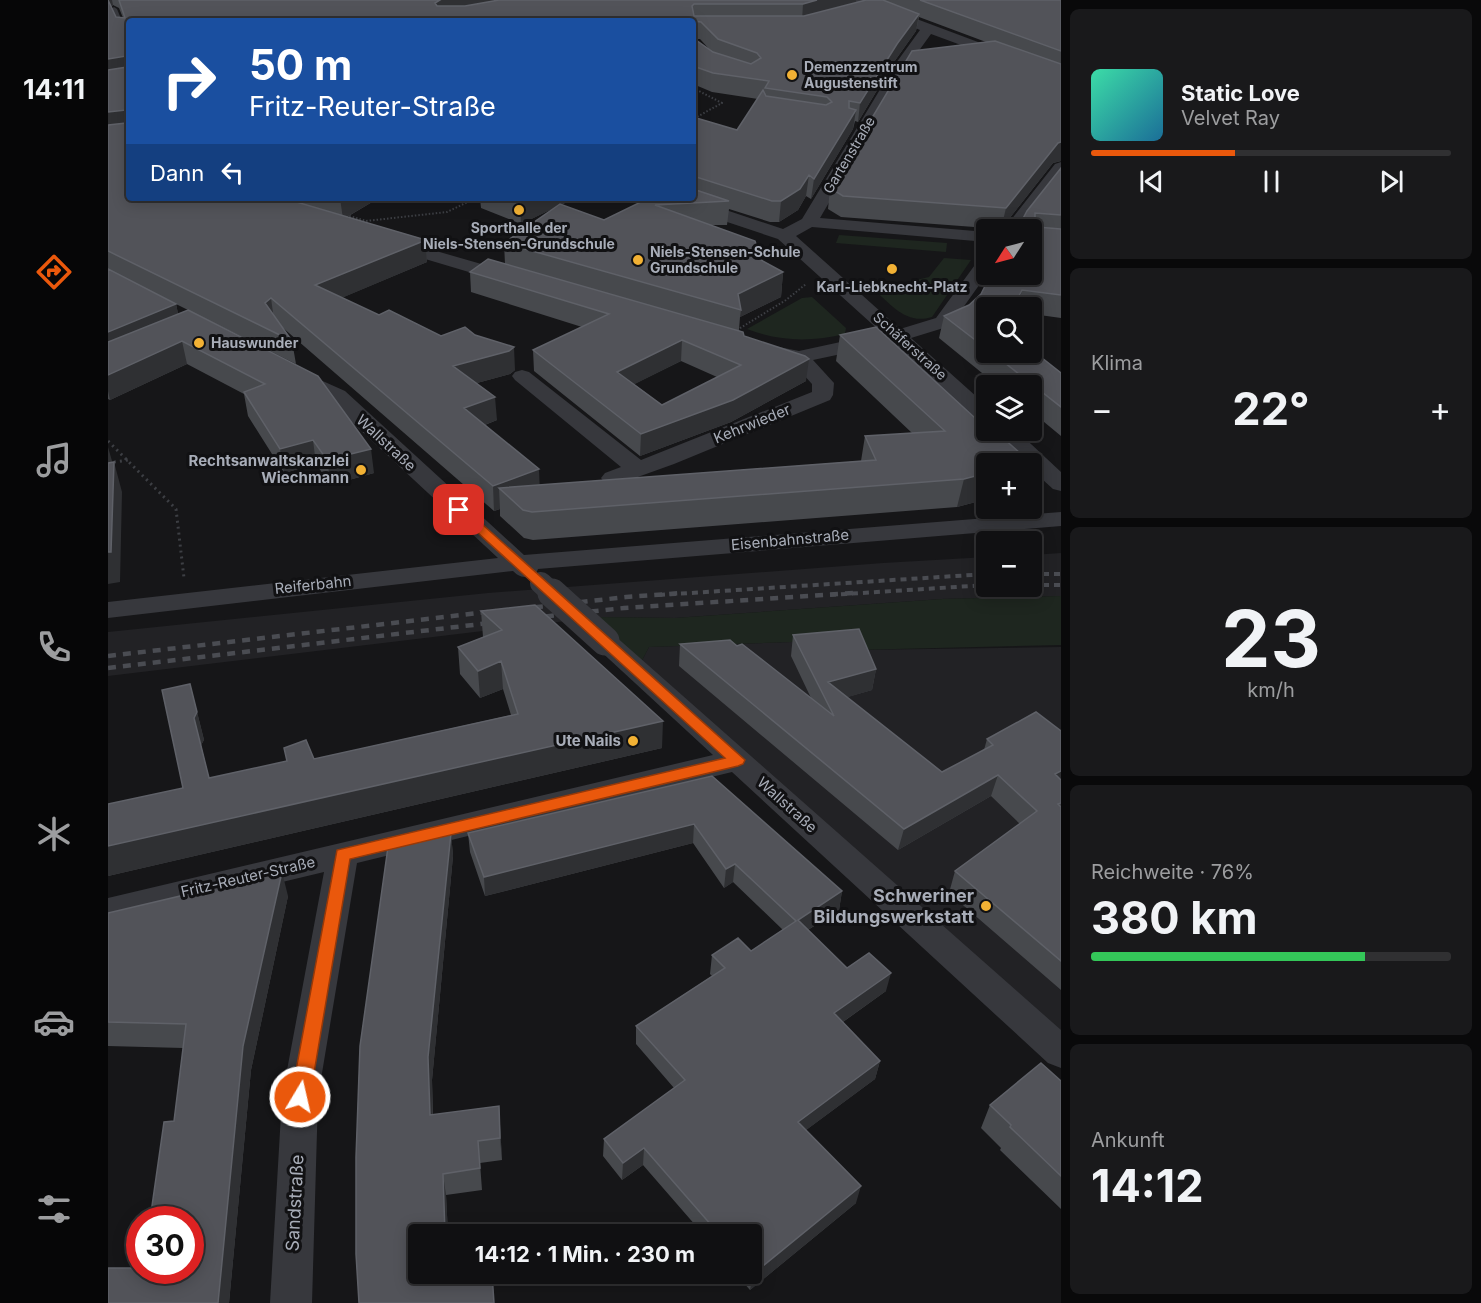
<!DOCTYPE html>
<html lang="de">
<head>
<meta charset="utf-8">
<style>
	body { margin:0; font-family:Inter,sans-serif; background:#19191b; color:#f1f3f6; height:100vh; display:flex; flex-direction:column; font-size:22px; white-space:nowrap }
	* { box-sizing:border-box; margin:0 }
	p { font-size:20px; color:#9c9d9f }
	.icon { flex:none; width:33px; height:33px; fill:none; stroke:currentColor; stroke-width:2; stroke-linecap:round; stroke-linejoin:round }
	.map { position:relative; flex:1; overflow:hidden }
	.drawer { display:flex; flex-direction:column; gap:9px; padding:9px; background:#09090a; width:420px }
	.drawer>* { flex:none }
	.hud { position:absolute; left:18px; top:18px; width:570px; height:183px; border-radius:6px; box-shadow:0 3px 15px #0003,0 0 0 2px #303032; background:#1a4fa0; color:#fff; overflow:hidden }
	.needle { width:39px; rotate:234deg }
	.controls { position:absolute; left:868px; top:219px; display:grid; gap:12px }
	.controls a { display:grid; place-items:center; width:66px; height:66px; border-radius:6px; background:#101012; box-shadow:0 3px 15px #0003,0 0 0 2px #303032; font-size:30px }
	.speed { position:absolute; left:18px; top:1206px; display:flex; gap:12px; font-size:30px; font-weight:700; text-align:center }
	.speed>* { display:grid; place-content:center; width:78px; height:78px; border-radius:50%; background:#101012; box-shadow:0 3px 15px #0003,0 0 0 2px #303032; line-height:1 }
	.speed .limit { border:9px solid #d22; background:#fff; color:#111 }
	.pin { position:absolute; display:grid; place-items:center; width:51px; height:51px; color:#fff; margin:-26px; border-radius:12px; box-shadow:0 3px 9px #0006 }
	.me { position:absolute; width:66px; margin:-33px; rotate:9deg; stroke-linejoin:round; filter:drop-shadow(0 0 4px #0008) }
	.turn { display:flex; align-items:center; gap:21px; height:126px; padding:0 24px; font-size:27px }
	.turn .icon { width:78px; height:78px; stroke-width:2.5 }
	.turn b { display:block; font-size:42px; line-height:51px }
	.then { display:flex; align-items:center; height:57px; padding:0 24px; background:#0003; gap:12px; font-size:22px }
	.big { font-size:45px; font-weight:700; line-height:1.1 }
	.drawer .widget { flex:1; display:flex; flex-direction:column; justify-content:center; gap:9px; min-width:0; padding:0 21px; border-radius:9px; background:#19191b }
	.drawer .dial { align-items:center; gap:0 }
	.dial b { font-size:78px; line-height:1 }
	.song { display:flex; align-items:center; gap:18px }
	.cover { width:72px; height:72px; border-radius:9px; background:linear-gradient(135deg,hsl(160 70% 55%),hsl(200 70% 35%)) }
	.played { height:6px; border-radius:3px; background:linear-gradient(90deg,#ea580c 40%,#303032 40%) }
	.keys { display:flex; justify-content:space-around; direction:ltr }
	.heat { display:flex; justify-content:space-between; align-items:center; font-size:33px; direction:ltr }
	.charge { height:9px; border-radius:4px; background:linear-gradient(90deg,#34c759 76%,#303032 0) }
	.trip { position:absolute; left:300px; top:1224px; width:354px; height:60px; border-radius:6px; background:#101012; box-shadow:0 3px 15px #0003,0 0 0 2px #303032; font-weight:700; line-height:60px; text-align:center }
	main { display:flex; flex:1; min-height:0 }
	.tab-bar { display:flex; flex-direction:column; width:108px; justify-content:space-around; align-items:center; background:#060607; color:#9c9d9f }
	.tab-bar .icon { width:42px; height:42px }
	.tab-bar .active { color:#ea580c }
	.tab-bar b { font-size:27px; color:#f1f3f6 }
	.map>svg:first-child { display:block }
	.built { fill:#222225 }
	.green { fill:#1e261f }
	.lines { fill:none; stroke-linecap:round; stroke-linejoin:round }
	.path-far1 { stroke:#3d3f44; stroke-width:2; stroke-dasharray:1.5 2; stroke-linecap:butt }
	.path { stroke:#3d3f44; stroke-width:3; stroke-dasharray:2 4; stroke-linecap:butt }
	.service { fill:#37383d; fill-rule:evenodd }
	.minor { fill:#37383d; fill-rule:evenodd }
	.rail-far1 { stroke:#4a4c52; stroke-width:4; stroke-dasharray:6 5; stroke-linecap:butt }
	.rail { stroke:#4a4c52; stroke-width:4.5; stroke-dasharray:8 7; stroke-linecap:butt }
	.minor-bridge-far1 { stroke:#37383d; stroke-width:22 }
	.minor-bridge { stroke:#37383d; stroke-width:29 }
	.wall { fill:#47494d; fill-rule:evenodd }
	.shaded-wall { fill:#2f3033 }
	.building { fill:#525359; stroke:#5f6168; stroke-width:1.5; fill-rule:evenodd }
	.route { fill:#ea580c; stroke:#983908; stroke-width:1.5 }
	.poi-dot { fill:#f2b134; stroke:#111113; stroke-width:2 }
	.labels { text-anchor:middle; stroke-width:6; stroke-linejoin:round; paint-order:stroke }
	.far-poi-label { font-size:14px; font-weight:bold; fill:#a8adb8; stroke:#111113; text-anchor:start }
	.far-street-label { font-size:14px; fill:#a8adb8; stroke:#111113 }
	.street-label { font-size:15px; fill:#a8adb8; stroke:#111113 }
	.poi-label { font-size:15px; font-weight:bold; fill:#a8adb8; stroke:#111113; text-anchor:end }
	.near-poi-label { font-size:18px; font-weight:bold; fill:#a8adb8; stroke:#111113; text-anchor:end }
	.near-street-label { font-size:18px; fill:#a8adb8; stroke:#111113 }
</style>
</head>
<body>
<main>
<nav class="tab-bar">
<b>14:11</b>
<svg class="icon active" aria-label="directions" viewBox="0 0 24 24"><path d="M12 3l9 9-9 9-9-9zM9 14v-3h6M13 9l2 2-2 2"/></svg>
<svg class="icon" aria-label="music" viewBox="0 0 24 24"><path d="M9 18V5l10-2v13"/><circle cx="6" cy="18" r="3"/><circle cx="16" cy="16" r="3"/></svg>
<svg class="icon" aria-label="phone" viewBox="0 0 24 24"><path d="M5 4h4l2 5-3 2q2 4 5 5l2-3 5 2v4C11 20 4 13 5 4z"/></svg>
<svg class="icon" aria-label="climate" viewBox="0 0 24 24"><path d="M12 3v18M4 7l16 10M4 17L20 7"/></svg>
<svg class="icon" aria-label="car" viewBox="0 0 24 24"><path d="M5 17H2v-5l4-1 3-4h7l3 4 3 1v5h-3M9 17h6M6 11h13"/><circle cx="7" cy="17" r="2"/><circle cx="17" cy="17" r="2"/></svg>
<svg class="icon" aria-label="filters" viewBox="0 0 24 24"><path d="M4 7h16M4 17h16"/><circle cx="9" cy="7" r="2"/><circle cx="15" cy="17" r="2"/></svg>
</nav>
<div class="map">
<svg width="953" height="1303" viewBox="0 0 953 1303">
	<rect width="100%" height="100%" fill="#161618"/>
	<path class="built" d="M953 553V596L834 599 567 618 492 617 0 676V632L380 593 775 563 879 557V586H924V555Z
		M741 640 747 650 953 647V1052L529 670 541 647Z"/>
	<path class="green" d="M731 235 839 243 838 252 728 243Z
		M836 258 863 260 824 317C798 325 784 305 766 290L821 277Z
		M704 297 738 328 737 334C704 342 672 342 639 329L694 298Z
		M953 596V645L747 650 741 640 541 647 529 670 492 617 567 618 834 599Z"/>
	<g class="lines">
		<path class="path-far1" d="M585 88 614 103 585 119
			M238 215 258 221 339 212 368 198
			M629 330 678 300 698 284"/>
		<path class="path" d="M0 441 68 509 76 578
			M0 463 20 460"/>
		<path class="service" d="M6 7 9 9 19 33 14 32 3 9Z"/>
		<path class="minor" d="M740 0H758L953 73V82L823 34 802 63 712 218 879 232V242L704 227 688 236 792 329 828 318 872 258 879 256V274L842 326 803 338 879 406V424L871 422 785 343 705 360 726 383 725 395 722 400 566 464 513 483 505 485 497 483 493 478 497 473 513 467 407 380 404 376 407 372 414 370 421 372 533 460 704 392V384L684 362 654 355 651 351 654 347 661 345 691 351 774 333 670 239 559 202 557 198H582L675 229 694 219 788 63 812 30Z
			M953 162V178L914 230H895L947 164Z
			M283 238 408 274 410 278 408 282 401 284 277 247 274 243 277 239Z
			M190 370 237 391 416 555 953 512V526L430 569 427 576C418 578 412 578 405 571L0 618V602L390 558 221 401 183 380 180 376 183 372Z
			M883 430H908L953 472V491L945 489 924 470V464H917Z
			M497 632 506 635 953 1030V1068L940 1063 624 772 249 863 210 1097 204 1303H162L174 1097 216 872 0 924V898L605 755 488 647 484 641 488 635Z"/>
		<path class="rail-far1" d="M924 574H953
			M924 585H953
			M551 595 879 574
			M722 595 879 585"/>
		<path class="rail" d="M412 609 518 597 574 593
			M423 618 516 608 746 593
			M0 656 388 611
			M0 668 390 622"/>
		<path class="minor-bridge-far1" d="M433 583 446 595"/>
		<path class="minor-bridge" d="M444 593 497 641"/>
	</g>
	<path class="wall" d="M0 0H748V2L758 0H953V161L945 163 893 229 733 217 720 209 722 188 878 42 811 17 808 31 786 62 750 122 747 121 745 129 703 199 698 196 690 210 671 222H662L621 209 619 225H603L653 260 675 272 673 297 632 317 631 330 636 336 698 381 623 422 532 456 426 371 425 350 474 327 363 292 362 272 397 264 396 243 448 207 413 224 373 208 372 198H467L453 205 496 220 541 198H585V117L629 130 650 99 604 92 585 84V21L21 198H271L239 217 318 240 319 262 233 298 271 315 333 336 407 370 402 374 369 383 389 420 377 425 432 485 753 461 757 436 804 433 728 361 732 335 879 429 922 462V464H879V499L849 507 425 540 416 538 392 516V509L386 511 174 327 184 341 188 364 94 317 266 473 223 485 208 464 176 473 140 416 136 394 79 364 2 400 0 399ZM5 5 11 8 15 18 8 17 3 7ZM586 39H592L602 50ZM68 304 80 310 70 314ZM573 361 609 377 554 405 526 384Z
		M953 168V318L924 314V308H879V352H924L953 373V436L924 412V386H890L831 338 836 316 861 305 873 294 909 230Z
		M373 611 554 748 0 876 75 788 82 684 96 740 93 745 101 778 206 759 403 715 395 689 372 698 352 674 350 647 375 637Z
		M685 635 768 669 764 690 739 697 834 772 876 750 879 739 953 731V990L841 893 847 871 912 824 883 796 790 850 571 666 572 644 629 646 703 698 683 656Z
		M604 776 734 891 731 910 700 930 739 968 778 991 735 1022 772 1061 767 1079 698 1130 748 1203 642 1290 628 1274H644V1234H595L535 1165 514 1180 495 1156 496 1139 566 1088 528 1044V1026L604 976 602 974 604 955 643 951 675 930 625 882 616 888 585 843 377 896 362 852 360 833Z
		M343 833 345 856 324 1080 325 1115 391 1106 394 1160 372 1163 374 1190 338 1195 340 1234H310V1274H445V1276L385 1285 386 1303H251L248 1254V1157L252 1046 280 847Z
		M180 896 143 1070 121 1303H0L82 1270 66 1121 75 1048 0 1046V913Z
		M953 1081V1209L892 1150 893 1148 873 1128 882 1105Z"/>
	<path class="shaded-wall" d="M0 0H4L5 5 1 10Z
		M332 0H417L337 15 327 3Z
		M709 0H748V6L694 21 695 4Z
		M811 14 808 31 786 62 750 122 752 103 789 44Z
		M18 56 21 68 0 78V59Z
		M18 110 21 123 0 132V112Z
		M748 110 745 129 703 199 706 179Z
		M953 142V161L945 163 893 229 898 208 950 143Z
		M701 175 698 196 690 210 671 222 673 201Z
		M232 198H271L235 219Z
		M423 198H467L413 224 412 203Z
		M318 240 319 262 210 308 207 285Z
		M675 272 673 297 632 317 633 310 630 294Z
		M914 290 910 308H905Z
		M163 298 166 320 157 303Z
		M68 304 73 326 0 358V332Z
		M574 340 573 361 509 393V372Z
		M74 341 79 364 2 400 0 391V375Z
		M406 347 407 370 402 374 347 389 345 366Z
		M701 359 698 381 623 422 532 456 533 434Z
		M387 397 389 420 358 432 356 408Z
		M205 440 208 464 176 473 172 449Z
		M0 447 6 468V462L14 492 12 582 0 584Z
		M263 449 266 473 223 485 219 460Z
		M431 469 432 494 391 488 392 509 386 511 385 486Z
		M879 473V499L849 507 856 479Z
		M393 661 395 689 372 698 370 671Z
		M768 669 764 690 720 703V682Z
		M82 684 96 740 93 745 108 806 86 718Z
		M555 721 554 748 0 876V846Z
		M953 771V788L947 774Z
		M890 775 883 796 790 850 796 829Z
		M586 824 585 843 377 896 376 877Z
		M343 833 345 856 324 1080 325 1137 322 1115 320 1057Z
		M627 864 625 882 616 888 618 869Z
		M174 872 180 896 143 1070 121 1303H110L135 1046Z
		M734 891 731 910 687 938 690 920Z
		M783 973 778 991 722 1031 726 1013Z
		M772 1061 767 1079 686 1139 690 1122Z
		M391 1106 392 1128 394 1160 392 1138Z
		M536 1148 535 1165 514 1180 515 1163Z
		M335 1174 338 1195 340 1234H337Z
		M753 1186 748 1203 642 1290 645 1274Z"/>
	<path class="building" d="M0 0 8 17 17 18 11 0H332L327 3 329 6H357L391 0H709L695 4H586L584 6 586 16H696L758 0H775L811 14 789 44 752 103 741 101V108L748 110 706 179 701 175 692 189 673 201H664L585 176V117L629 130 655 90 658 96 718 105 724 102 719 97 657 88 661 81 605 73 585 66V38L605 52 643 64 653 58 649 53 610 39 593 22 584 21H21V198H175L318 240 207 285 271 315 281 310 333 336 357 327 367 335 406 347 401 351 345 366 387 397 356 408 431 469 385 486 163 298 157 303 184 341 0 251V125L18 123V110L0 112V70L19 67 18 56 0 59Z
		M812 0H953V51Z
		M887 41 953 64V142L950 143 898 208 735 196 722 188 804 51Z
		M953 168V215L927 213V225L929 227 953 229V295L914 290 905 308H879V349L836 316 861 305 873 294 883 274H924V230H909L919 211Z
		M585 189 621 201 547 205 647 241 653 260 675 272 630 294 633 310 396 243 452 204 496 220 541 198H585Z
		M399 198H423L412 203Z
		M380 259 635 332 636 336 697 356 701 359 625 400 533 434 425 350 501 314 362 272ZM574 340 633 365 554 405 509 372Z
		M0 269 68 304 0 332Z
		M80 310 210 376 263 449 219 460 205 440 172 449 136 392 157 384 74 341 0 375V342Z
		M768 327 879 429V430H886L922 462 917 464H879V473L856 479 424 512 415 510 391 488 768 460 757 436 837 431 732 335Z
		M924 350 953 373V407L883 352H924Z
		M6 462 3 552H0V463Z
		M427 605 555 721 0 846V804L75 788 54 690 82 684 89 712 86 718 101 778 179 761 176 748 198 740 206 759 410 714 393 661 370 671 350 647 394 630 373 611Z
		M751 629 768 669 720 682 834 772 885 745 879 739 928 712 953 731V771L947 774 953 780V803L950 804 953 807V961L847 871 929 811 890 775 796 829 572 644 622 640 629 646 634 644 726 716 685 635Z
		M604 776 734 891 690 920 739 968 761 953 783 973 726 1013 772 1061 690 1122 753 1186 645 1274 644 1272V1234H611L536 1148 515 1163 496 1139 577 1080 528 1026 617 968 604 955 630 938 643 951 688 921 627 864 618 869 586 824 376 877 360 833Z
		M343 833 320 1057 322 1115 391 1106 392 1138 370 1141 372 1168 335 1174 337 1234H310V1274H384L386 1303H251L248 1254V1157L252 1046 280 847Z
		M174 872 135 1046 110 1303H0V1268H32V1270H82V1220H42L56 1122 66 1121 78 1024 0 1022V913Z
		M933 1063 953 1081V1176L902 1127 903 1125 882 1105Z
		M440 1227 442 1234H388Z"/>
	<path class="route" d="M351 506 355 507 637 760 635 764 630 766 242 859 202 1097 199 1103 192 1105 186 1103 183 1097 229 850 617 758 347 512V507Z"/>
	<g class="poi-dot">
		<circle cx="684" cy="75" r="6"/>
		<circle cx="411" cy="210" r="6"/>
		<circle cx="530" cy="260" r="6"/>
		<circle cx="784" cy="269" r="6"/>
		<circle cx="91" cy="343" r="6"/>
		<circle cx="253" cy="470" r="6"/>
		<circle cx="525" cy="741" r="6"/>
		<circle cx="878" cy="906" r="6"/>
	</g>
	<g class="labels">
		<g class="far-poi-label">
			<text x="696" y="72">Demenzzentrum<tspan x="696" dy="16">Augustenstift</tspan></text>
			<text x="411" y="233" text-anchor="middle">Sporthalle der<tspan x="411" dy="16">Niels-Stensen-Grundschule</tspan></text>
			<text x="542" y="257">Niels-Stensen-Schule<tspan x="542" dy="16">Grundschule</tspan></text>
			<text x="784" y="292" text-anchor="middle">Karl-Liebknecht-Platz</text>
			<text x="103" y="348">Hauswunder</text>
		</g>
		<g class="far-street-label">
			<text transform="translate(741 155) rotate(-59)" y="5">Gartenstraße</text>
			<text transform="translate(802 346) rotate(42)" y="5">Schäferstraße</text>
		</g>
		<g class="street-label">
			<text transform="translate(644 424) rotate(-22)" y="5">Kehrwieder</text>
			<text transform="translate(278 443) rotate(43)" y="5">Wallstraße</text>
			<text transform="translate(682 540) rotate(-5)" y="5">Eisenbahnstraße</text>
			<text transform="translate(205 585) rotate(-6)" y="5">Reiferbahn</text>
			<text transform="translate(679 805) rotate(42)" y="5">Wallstraße</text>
			<text transform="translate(140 877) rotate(-13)" y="5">Fritz-Reuter-Straße</text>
		</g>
		<g class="poi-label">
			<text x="241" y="466">Rechtsanwaltskanzlei<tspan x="241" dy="17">Wiechmann</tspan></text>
			<text x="513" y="746">Ute Nails</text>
		</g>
		<g class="near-poi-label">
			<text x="866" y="902">Schweriner<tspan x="866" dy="21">Bildungswerkstatt</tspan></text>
		</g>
		<g class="near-street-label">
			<text transform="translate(187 1203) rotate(-87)" y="6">Sandstraße</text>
		</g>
	</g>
</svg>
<div class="controls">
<a><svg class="needle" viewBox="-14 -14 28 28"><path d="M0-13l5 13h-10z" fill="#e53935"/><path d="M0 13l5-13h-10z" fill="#9c9d9f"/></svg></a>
<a><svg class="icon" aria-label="search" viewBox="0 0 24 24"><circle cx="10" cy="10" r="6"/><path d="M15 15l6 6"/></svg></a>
<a><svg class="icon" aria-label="layers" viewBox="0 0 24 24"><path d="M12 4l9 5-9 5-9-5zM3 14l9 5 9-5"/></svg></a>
<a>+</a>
<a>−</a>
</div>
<div class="speed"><div class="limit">30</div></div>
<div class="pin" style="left:351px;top:510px;background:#d93025"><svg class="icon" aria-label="arrive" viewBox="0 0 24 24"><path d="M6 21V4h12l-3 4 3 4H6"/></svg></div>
<svg class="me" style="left:192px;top:1097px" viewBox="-20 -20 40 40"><circle r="17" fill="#ea580c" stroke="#fff" stroke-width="3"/><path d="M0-11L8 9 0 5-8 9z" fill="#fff"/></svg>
<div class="trip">14:12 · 1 Min. · 230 m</div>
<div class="hud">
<div class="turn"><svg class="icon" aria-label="right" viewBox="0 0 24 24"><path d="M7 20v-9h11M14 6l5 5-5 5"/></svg><div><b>50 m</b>Fritz-Reuter-Straße</div></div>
<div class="then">Dann<svg class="icon" aria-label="left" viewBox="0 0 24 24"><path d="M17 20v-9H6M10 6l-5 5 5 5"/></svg></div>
</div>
</div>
<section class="drawer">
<div class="widget">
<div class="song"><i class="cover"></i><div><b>Static Love</b><p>Velvet Ray</p></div></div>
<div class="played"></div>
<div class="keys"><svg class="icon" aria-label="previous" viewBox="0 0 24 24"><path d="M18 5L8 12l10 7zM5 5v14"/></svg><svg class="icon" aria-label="pause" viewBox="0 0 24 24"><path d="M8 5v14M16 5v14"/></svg><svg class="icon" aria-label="next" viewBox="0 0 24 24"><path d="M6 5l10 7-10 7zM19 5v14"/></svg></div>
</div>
<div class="widget"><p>Klima</p>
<div class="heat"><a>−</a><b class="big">22°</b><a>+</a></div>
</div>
<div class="widget dial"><b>23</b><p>km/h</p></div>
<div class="widget"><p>Reichweite · 76%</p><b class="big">380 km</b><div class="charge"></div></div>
<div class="widget"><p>Ankunft</p><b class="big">14:12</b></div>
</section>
</main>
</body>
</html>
